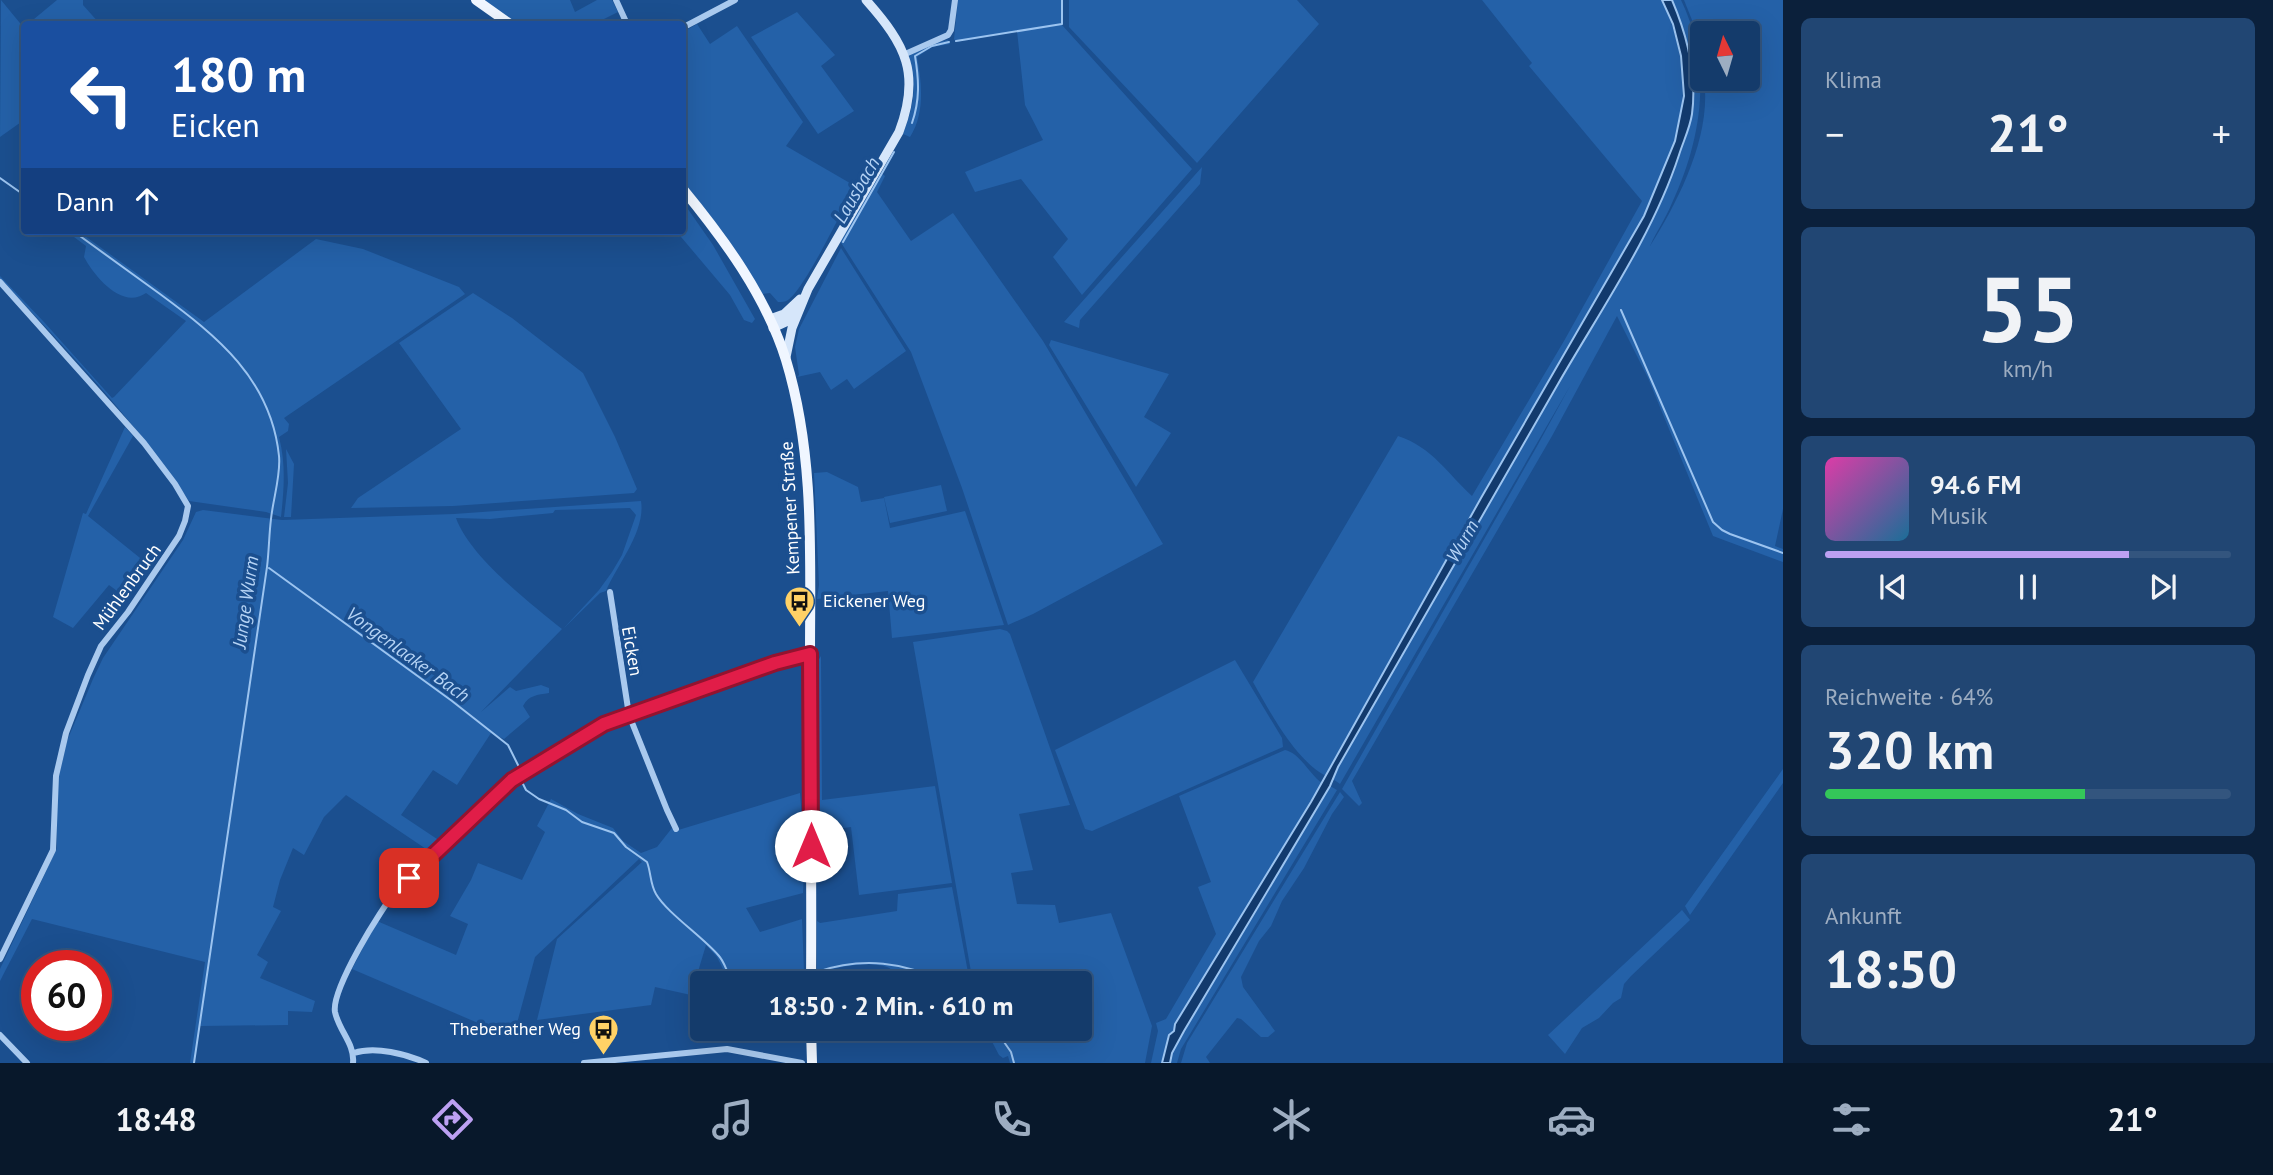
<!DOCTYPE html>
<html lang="de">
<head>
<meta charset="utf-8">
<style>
	body { margin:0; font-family:"PT Sans",sans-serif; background:#214673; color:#f1f3f6; height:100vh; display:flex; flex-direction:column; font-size:26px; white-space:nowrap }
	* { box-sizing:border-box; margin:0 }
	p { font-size:23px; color:#9dadc1 }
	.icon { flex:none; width:38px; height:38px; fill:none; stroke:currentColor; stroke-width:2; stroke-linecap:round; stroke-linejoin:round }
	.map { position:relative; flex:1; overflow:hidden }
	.panel { display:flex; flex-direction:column; gap:18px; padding:18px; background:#0b203b; width:490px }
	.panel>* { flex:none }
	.hud { position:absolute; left:21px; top:21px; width:665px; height:214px; border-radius:7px; box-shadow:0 7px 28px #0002,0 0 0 2px #33557e; background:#1a4fa0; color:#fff; overflow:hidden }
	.needle { width:46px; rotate:355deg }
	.tools { position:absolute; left:1690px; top:21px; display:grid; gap:14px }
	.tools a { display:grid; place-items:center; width:70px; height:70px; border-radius:7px; background:#143b6b; box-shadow:0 7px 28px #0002,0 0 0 2px #33557e; font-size:35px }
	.speed { position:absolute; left:21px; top:950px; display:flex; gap:14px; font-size:35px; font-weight:700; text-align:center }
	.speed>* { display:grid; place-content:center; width:91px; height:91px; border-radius:50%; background:#143b6b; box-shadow:0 7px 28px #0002,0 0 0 2px #33557e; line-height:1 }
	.speed .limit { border:10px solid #d22; background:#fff; color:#111 }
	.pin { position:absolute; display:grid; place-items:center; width:60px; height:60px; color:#fff; margin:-30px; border-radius:14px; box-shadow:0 4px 10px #0006 }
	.me { position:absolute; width:77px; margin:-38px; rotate:0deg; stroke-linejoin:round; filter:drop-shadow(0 0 5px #0008) }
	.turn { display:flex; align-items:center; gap:24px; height:147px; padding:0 35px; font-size:32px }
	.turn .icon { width:91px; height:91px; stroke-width:2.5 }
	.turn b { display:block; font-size:49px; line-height:60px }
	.then { display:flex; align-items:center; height:66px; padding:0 35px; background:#0003; gap:14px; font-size:26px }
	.big { font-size:52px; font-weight:600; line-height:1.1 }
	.panel .card { flex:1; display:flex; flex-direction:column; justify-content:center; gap:10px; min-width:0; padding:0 24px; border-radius:10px; background:#214673 }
	.panel .dial { align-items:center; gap:0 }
	.dial b { font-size:91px; line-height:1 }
	.song { display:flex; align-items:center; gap:21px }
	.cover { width:84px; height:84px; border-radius:10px; background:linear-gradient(135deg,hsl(320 70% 55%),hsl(200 70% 35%)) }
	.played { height:7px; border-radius:4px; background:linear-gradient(90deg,#bca0f2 75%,#33557e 75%) }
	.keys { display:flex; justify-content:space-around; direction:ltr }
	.heat { display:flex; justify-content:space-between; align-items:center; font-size:38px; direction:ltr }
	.charge { height:10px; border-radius:5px; background:linear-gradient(90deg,#34c759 64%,#33557e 0) }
	.trip { position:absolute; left:690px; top:971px; width:402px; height:70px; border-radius:7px; background:#143b6b; box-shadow:0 7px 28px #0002,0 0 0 2px #33557e; font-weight:600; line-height:70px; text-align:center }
	.dock { display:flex; height:112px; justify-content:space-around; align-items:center; background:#08182b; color:#9dadc1 }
	.dock .icon { width:49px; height:49px }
	.dock .active { color:#bca0f2 }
	.dock b { font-size:32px; color:#f1f3f6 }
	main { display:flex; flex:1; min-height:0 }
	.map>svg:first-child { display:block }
	.green { fill:#2461a8 }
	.water { fill:#123a6d; stroke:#9cc4f0; stroke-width:2 }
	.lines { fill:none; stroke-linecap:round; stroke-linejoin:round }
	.stream { stroke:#9cc4f0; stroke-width:2 }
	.street { stroke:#a9c9ee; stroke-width:6 }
	.secondary { stroke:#d6e6fa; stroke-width:9 }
	.primary { stroke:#f0f6ff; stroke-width:10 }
	.route-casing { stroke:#92132f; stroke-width:18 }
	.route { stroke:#e11d48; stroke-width:12 }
	.labels { text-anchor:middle; stroke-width:7; stroke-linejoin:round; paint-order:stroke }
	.street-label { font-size:18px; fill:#fff; stroke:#1b4f8f }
	.poi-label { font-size:18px; fill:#fff; stroke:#1b4f8f; text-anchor:start }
	.water-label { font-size:19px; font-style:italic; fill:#b5d3f5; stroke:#1b4f8f }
</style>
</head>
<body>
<main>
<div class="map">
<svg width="1783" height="1063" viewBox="0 0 1783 1063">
	<rect width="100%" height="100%" fill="#1b4f8f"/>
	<path class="green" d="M1 0 24 28V120L0 137Z
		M57 0H83V5L100 24H28Z
		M484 0H570L575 12 597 0H612L618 12 594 24H518Z
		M958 0H1063L1062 25 1192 169 1082 295 1053 257 1068 239 1021 179 975 192 965 172 1043 140 1025 105 1017 31 956 42 954 39Z
		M1069 0H1297L1319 24 1197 163 1069 27Z
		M1482 0H1662C1683 45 1689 91 1676 139 1654 216 1596 299 1556 369 1511 448 1466 526 1421 604 1389 661 1359 719 1326 776 1295 760 1270 712 1253 682L1398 436C1432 447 1448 474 1472 496L1564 341 1642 201 1529 66 1532 63Z
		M1672 0H1681C1713 66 1702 139 1672 203 1666 218 1656 232 1650 246 1679 200 1712 135 1704 79H1748V33H1703V68L1696 30 1684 0H1783V509L1775 546 1783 549V562L1713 536 1648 378 1617 316 1552 436 1352 781 1362 803 1359 806 1342 789 1536 448 1570 386 1340 784 1333 779 1338 767C1412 637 1485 508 1560 380 1586 336 1612 292 1637 246 1655 214 1674 181 1682 145 1694 93 1693 49 1672 0Z
		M797 12 835 55 821 66 854 111 818 134 751 37Z
		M697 24 710 44 737 26 803 122 786 146 855 186C844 207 804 290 788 300 785 302 782 302 778 302L770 293 762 294 728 239 683 181 682 61 685 59 683 56V32Z
		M948 40 950 44 932 47 917 57C922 83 925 114 910 137L903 134C915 101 916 91 909 58L910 54 934 43Z
		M1202 167 1200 184 1080 320 1079 328 1064 322Z
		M881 173 885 176 877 192 911 241 953 213 1043 341 1163 544 1033 614 1008 625 962 488 911 352 840 241Z
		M683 202 713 245 755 319 752 323 744 320 730 295 676 231H682Z
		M66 231H78L204 322 316 239 363 249 459 287 465 294 284 418 289 424 288 431 279 437C286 464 284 489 281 517L266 512 189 501C135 421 67 349 0 279V276L44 322 112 398 114 397 186 321 146 293C122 310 95 277 84 257L86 246Z
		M841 248 906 351 854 389 847 379 831 390 820 372 797 377 799 375 795 347 799 329Z
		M473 293 512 318 583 373 615 437 637 489 634 493 453 506 351 508 358 498 461 429 399 343Z
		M1051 340 1169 374 1144 417 1171 433 1136 487 1049 345Z
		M125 427 133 436 88 516 150 566 128 599 109 585 73 628 53 617 83 513 86 514Z
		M286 449 294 464 291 517H284L288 483Z
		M827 472 858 487 861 502 884 498 890 528 965 511 1004 625 892 638 888 591 817 599 819 585 814 473Z
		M941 485 947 511 890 523 884 497Z
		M641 501C646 531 617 565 606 591L600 593 563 629 599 590 612 572 622 555 636 515 630 508 555 510 553 513 490 519 456 518C470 557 530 603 562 629L481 712 510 687 516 691 541 685 549 688V693C537 695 529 695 523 706L530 717 504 739 491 733 457 785 433 770 401 815 443 843 432 853 346 795 324 817 304 855 293 848 280 880 273 907 281 911 257 955 268 962 260 978 315 1001 312 1012 288 1011V1025L200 1026 194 1063H190L205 962 32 919 0 981V969L57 848 56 789 67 741 93 679 103 658 183 540 196 512 203 510 282 520 454 514Z
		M1000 629 1007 631 1010 634 1070 805 1019 814 1033 870 1011 873 1017 904 1055 905 1059 923 1111 913 1152 1026 1145 1063H1010L1008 1056 1003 1058 999 1055 989 1036 980 1029H1080V984L973 983 913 642Z
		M821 656 822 800 935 786 952 883 859 895 851 827 816 832 818 739 816 664Z
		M1235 660 1282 738 1283 747 1092 831 1085 829 1055 750Z
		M1285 750C1300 753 1309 774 1322 783V787L1175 1024 1174 1031 1169 1035 1162 1063H1151L1158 1031 1156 1023 1166 1019 1216 934 1198 887 1211 882 1179 796Z
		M1783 769V783L1690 915 1685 906Z
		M1330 786 1337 790 1181 1049 1177 1063H1170L1172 1054 1184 1031Z
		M1340 792 1344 797 1332 814 1304 868 1282 901 1271 926 1259 941 1241 977 1243 987 1275 1031 1268 1037H1261L1241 1019 1237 1018 1206 1057 1210 1063H1181L1187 1043Z
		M800 793 805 854 803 893 746 908 760 932 802 919 804 971 775 983H734L728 979 717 957 706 945 691 995 655 987 651 1005 537 1020 557 939 642 862 639 859 535 957 513 1038 352 969 377 921 456 955 468 924 450 916 471 880 478 863 522 880 545 832 537 826 551 799 578 814 613 828 623 841 641 853 657 847 672 828 675 831Z
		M952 887 970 983H908C899 979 893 969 887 967 867 960 840 968 820 971V983H817V921L820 923 897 911 898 894Z
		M1682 910 1690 920 1631 976 1624 984 1621 998 1613 1003 1599 1018 1582 1028 1565 1054 1548 1035Z"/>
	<path class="water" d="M1662 0H1672C1687 35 1697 76 1692 114 1690 128 1683 142 1679 155 1653 235 1600 311 1558 384 1484 511 1411 639 1338 767L1330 786 1184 1031 1172 1053 1170 1063H1162L1169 1035 1174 1031 1175 1024 1311 802 1481 498 1644 216 1675 141 1684 96 1681 56 1673 24Z"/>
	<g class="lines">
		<path class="stream" d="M956 41 1062 24V0
			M912 123C920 100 919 80 915 56L932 46 949 42
			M0 178 24 195
			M73 231C102 252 131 273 160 294 217 336 271 379 279 456 281 475 273 499 271 519 269 535 269 551 267 567L194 1063
			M843 242 894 152
			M1621 310 1713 522 1722 530 1730 534 1783 553
			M269 568 452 701 508 745 521 771
			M522 782 526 790 539 799 566 810 582 822 614 833 626 847 647 862C651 872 650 884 656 894 667 913 703 937 719 956 726 964 727 976 736 984
			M817 972C861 957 906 961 947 984
			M780 984 808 974
			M995 1029 1011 1052 1014 1063"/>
		<path class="street" d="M616 0 627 24
			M682 28 735 0
			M903 55 948 35 951 30 955 0
			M0 282 144 443 175 484 188 506 185 521 179 536 128 612 101 646 88 675 66 733 56 776 53 850 0 959
			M610 592 629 715 667 810 676 829
			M0 1035 27 1063
			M354 1053C375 1046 407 1054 426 1063
			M353 1063C355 1044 339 1031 335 1012 331 990 381 908 397 890L512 780 604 724 775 663 810 654
			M584 1063 727 1049 802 1063"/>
		<path class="secondary" d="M770 319 784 314 800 299
			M773 328 786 322 795 314
			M786 357 792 328 808 289 899 132C921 74 906 45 866 0"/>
		<path class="primary" d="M476 0 510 24
			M682 188C724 239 766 296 786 360 815 455 810 556 810 655 810 764 812 874 811 984
			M811 1029 812 1063"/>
	</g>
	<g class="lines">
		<defs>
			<path id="route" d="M409 878 512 780 604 724 775 663 810 654 811 846"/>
		</defs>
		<use href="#route" class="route-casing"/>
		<use href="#route" class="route"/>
	</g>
	<defs>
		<symbol id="bus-pin" viewBox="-11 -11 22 30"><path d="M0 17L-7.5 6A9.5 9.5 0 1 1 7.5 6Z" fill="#ffd166" stroke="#1b4f8f"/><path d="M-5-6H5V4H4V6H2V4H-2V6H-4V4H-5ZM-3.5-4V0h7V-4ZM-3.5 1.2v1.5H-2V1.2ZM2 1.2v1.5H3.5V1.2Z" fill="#111"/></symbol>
	</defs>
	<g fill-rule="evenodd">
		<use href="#bus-pin" x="782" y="584" width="35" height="47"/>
		<use href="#bus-pin" x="586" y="1012" width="35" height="47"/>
	</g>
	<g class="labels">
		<g class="street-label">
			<text transform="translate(790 508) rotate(-93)" y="6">Kempener Straße</text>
			<text transform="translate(127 587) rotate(-54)" y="6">Mühlenbruch</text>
			<text transform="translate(632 651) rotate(80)" y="6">Eicken</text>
		</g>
		<g class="poi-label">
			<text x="823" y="607">Eickener Weg</text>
			<text x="581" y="1035" text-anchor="end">Theberather Weg</text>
		</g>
		<g class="water-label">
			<text transform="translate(856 190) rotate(-60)" y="7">Lausbach</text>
			<text transform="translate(1462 541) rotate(-60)" y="7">Wurm</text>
			<text transform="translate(245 602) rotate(-82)" y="7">Junge Wurm</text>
			<text transform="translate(408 654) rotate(36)" y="7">Vongenlaaker Bach</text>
		</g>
	</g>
</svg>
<div class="tools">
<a><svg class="needle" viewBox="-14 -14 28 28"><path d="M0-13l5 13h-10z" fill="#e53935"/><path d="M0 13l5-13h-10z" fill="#9dadc1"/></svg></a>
</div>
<div class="speed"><div class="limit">60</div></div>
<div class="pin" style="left:409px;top:878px;background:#d93025"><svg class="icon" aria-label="arrive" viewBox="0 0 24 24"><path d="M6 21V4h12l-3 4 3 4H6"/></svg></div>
<svg class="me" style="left:811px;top:846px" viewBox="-20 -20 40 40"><circle r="19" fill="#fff"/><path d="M0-13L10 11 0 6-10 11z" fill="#e11d48"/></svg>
<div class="trip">18:50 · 2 Min. · 610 m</div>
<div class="hud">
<div class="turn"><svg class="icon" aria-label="left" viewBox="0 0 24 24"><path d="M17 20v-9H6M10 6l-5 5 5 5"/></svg><div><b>180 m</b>Eicken</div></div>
<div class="then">Dann<svg class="icon" aria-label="ahead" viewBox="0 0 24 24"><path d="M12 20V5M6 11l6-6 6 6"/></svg></div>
</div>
</div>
<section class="panel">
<div class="card"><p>Klima</p>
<div class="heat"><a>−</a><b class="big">21°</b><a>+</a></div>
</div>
<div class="card dial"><b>55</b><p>km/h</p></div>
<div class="card">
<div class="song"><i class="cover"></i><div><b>94.6 FM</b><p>Musik</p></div></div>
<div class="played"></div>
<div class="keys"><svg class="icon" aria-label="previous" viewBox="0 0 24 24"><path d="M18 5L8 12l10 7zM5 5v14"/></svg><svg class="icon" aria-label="pause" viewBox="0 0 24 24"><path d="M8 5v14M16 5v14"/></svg><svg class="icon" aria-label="next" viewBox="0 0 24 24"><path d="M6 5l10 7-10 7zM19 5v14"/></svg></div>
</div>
<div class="card"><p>Reichweite · 64%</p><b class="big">320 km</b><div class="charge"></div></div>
<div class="card"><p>Ankunft</p><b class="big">18:50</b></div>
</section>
</main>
<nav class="dock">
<b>18:48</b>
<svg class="icon active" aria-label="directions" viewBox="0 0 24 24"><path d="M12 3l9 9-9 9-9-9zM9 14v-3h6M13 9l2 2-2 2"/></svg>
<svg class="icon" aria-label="music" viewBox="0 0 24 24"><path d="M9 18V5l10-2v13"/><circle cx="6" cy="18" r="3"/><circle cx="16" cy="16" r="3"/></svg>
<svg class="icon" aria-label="phone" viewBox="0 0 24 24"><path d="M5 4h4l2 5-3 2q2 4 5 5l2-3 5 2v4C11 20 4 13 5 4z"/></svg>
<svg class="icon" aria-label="climate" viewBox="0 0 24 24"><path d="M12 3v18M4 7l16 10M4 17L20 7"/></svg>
<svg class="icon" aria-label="car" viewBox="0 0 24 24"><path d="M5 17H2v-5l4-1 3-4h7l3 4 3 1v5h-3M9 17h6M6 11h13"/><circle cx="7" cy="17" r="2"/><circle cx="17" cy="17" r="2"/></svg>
<svg class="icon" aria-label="filters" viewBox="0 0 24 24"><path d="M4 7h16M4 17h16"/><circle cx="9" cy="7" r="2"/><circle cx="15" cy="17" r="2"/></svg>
<b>21°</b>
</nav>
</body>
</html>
